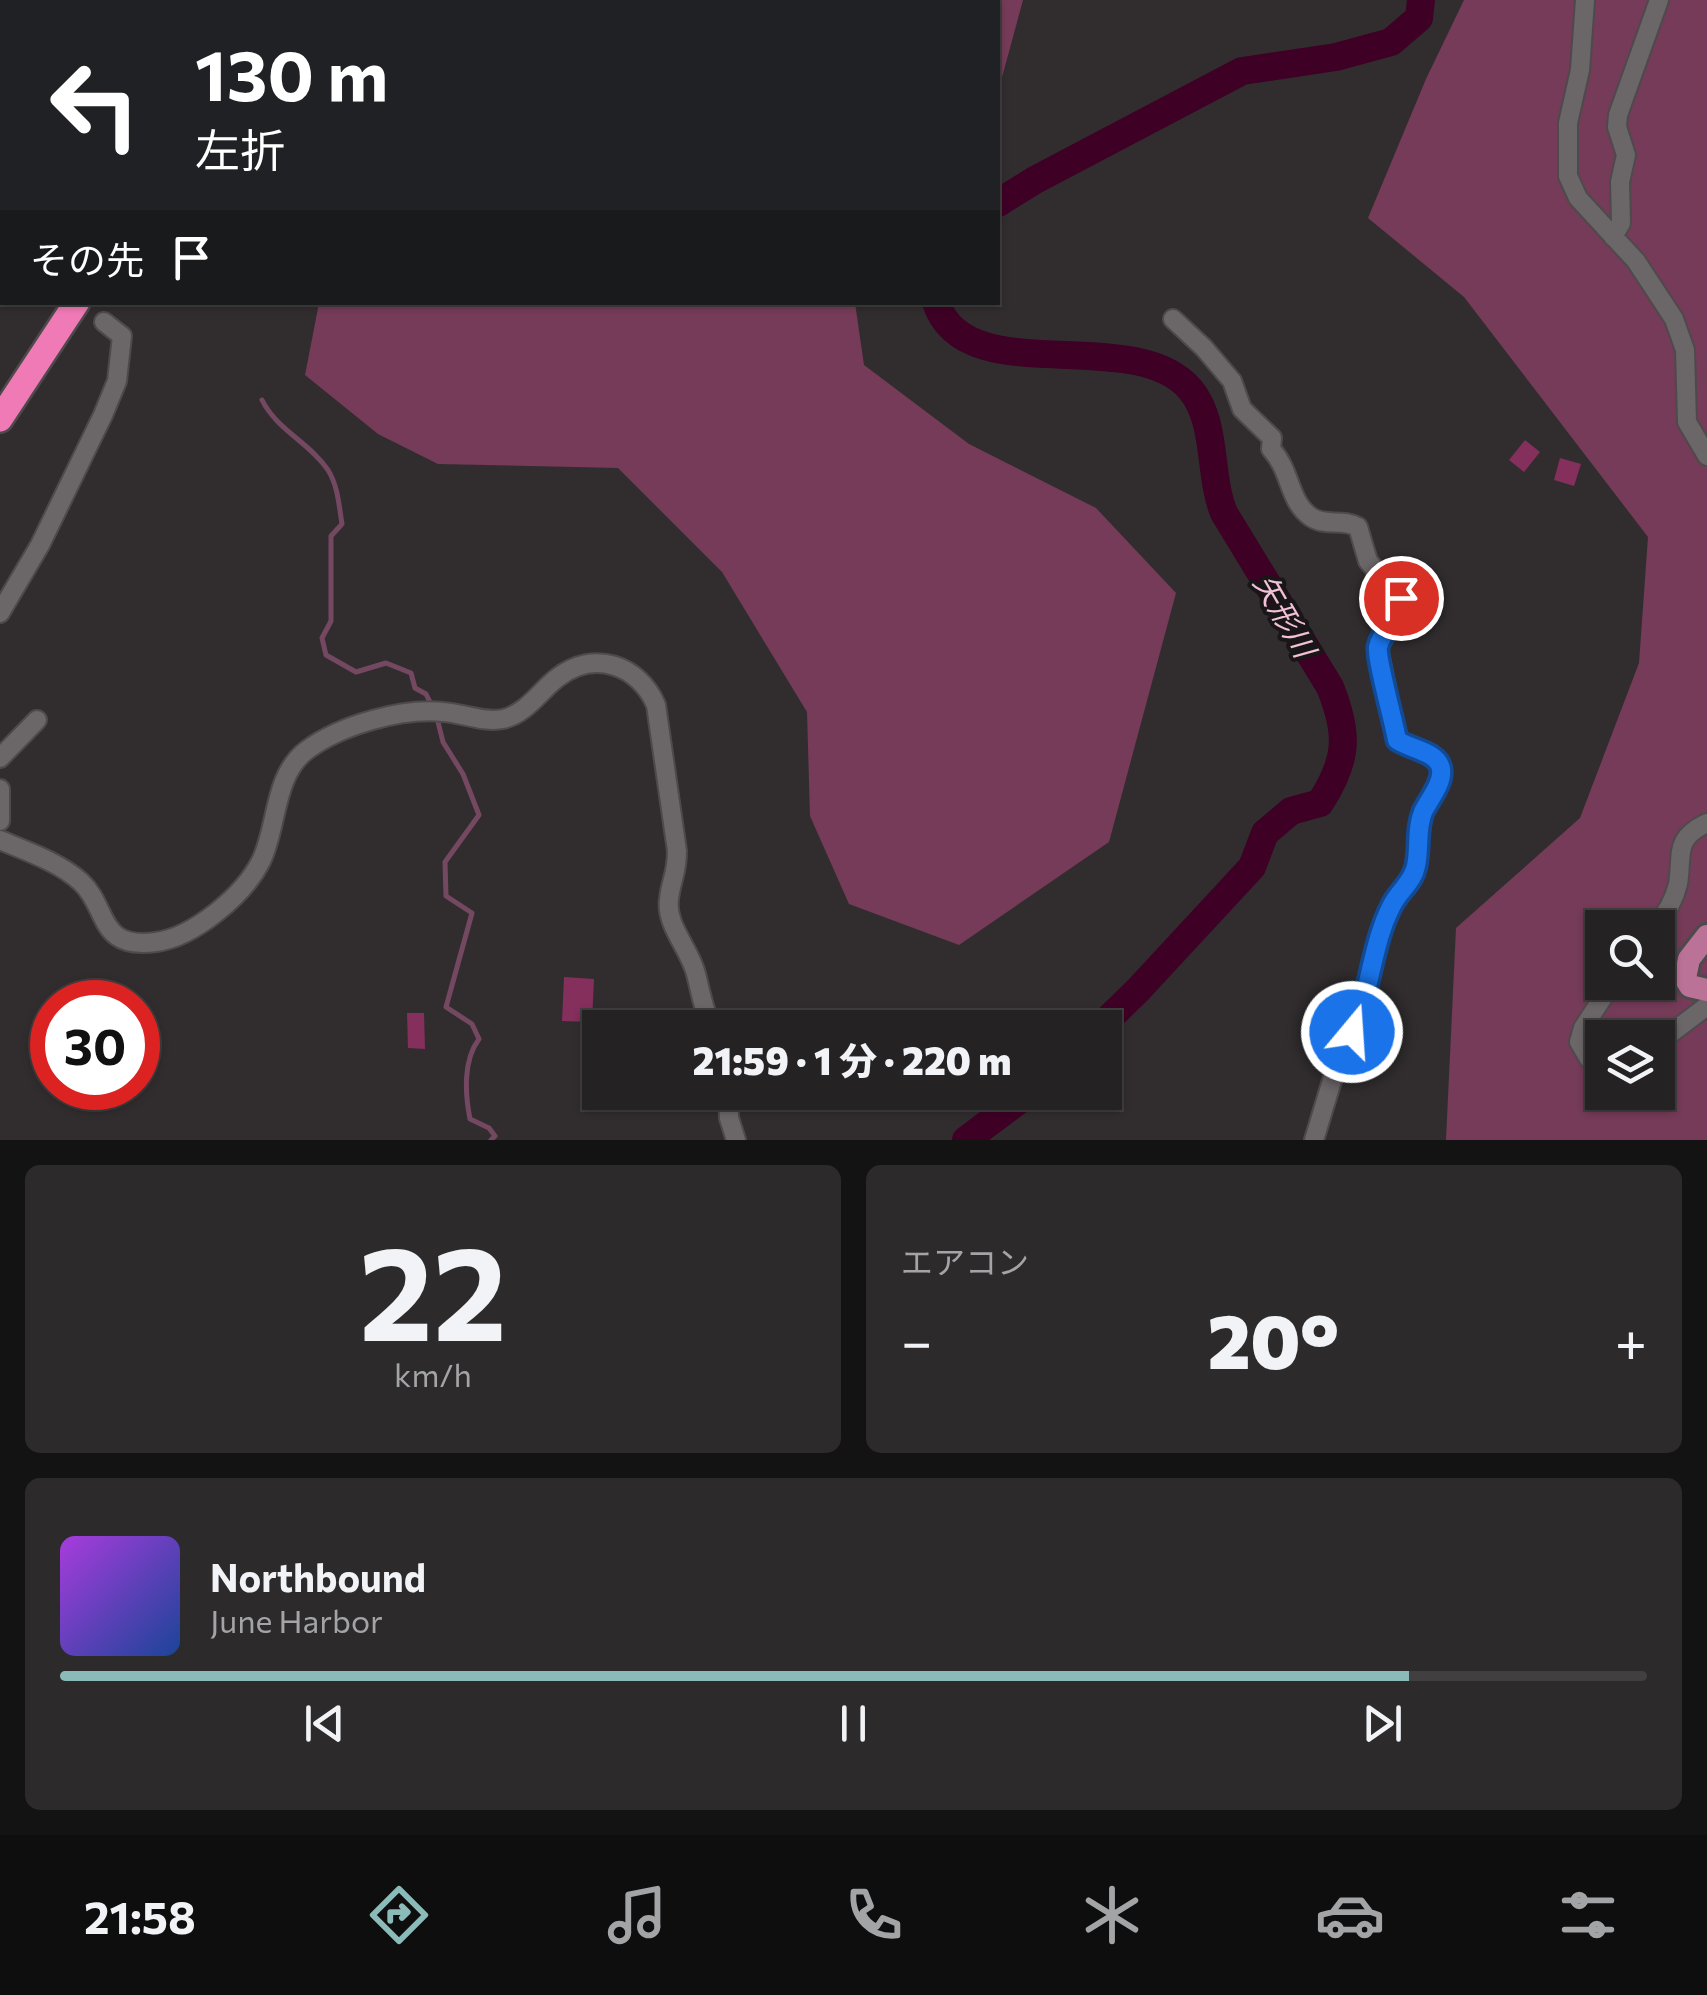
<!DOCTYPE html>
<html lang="ja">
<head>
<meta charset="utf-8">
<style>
	body { margin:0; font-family:Commissioner,"Noto Sans JP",sans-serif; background:#2d2a2b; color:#f1f3f6; height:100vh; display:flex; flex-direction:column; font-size:38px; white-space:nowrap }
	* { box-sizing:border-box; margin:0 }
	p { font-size:32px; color:#a3a4a6 }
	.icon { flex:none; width:55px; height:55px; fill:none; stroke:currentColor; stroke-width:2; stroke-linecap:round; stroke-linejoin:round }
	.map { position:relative; height:1140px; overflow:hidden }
	.sheet { display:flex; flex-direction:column; gap:25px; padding:25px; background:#141313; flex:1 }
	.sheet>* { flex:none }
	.banner { position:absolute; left:0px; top:0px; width:1000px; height:305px; box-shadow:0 2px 8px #0004,0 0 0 2px #423f41; background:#202124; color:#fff; overflow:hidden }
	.controls { position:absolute; left:1585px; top:910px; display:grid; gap:20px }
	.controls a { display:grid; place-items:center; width:90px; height:90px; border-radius:0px; background:#252223; box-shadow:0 2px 8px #0004,0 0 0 2px #423f41; font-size:50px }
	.speed { position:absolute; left:30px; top:980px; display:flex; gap:20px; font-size:50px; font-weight:700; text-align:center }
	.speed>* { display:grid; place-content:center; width:130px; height:130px; border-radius:50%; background:#252223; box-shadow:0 2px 8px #0004,0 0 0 2px #423f41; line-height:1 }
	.speed .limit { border:15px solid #d22; background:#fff; color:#111 }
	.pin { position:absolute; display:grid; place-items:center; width:85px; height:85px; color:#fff; margin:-42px; border:5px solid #fff; border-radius:50%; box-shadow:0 2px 10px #0007 }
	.me { position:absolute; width:110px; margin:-55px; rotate:18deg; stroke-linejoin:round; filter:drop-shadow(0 0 8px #0008) }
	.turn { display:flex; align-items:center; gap:35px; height:210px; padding:0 30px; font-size:45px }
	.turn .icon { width:130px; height:130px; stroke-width:2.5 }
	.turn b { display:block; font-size:70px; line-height:85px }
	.then { display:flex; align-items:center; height:95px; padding:0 30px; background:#0003; gap:20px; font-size:38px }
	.big { font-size:75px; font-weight:800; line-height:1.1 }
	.sheet .tile { flex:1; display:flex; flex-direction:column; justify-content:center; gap:15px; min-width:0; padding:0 35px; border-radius:15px; background:#2d2a2b }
	.sheet .dial { align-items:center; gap:0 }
	.dial b { font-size:130px; line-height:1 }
	.song { display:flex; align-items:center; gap:30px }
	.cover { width:120px; height:120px; border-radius:15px; background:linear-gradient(135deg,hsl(280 70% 55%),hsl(220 70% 35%)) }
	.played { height:10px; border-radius:5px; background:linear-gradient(90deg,#8bbbb9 85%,#423f41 85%) }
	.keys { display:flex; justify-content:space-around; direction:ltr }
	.heat { display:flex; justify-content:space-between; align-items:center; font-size:55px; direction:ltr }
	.sheet .tiles { flex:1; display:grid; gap:25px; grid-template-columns:1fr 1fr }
	.tile:last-child { grid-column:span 2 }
	.trip { position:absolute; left:582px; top:1010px; width:540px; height:100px; border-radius:0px; background:#252223; box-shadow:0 2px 8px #0004,0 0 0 2px #423f41; font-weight:800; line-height:100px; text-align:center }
	.dock { display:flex; height:160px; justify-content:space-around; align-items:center; background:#0f0e0e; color:#a3a4a6 }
	.dock .icon { width:70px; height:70px }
	.dock .on { color:#8bbbb9 }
	.dock b { font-size:45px; color:#f1f3f6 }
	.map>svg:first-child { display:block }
	.green { fill:#753b58; fill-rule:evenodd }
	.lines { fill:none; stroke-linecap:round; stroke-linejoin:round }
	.stream { stroke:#754862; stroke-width:5 }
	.river { stroke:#3e0025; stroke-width:28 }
	.building { fill:#842f5c }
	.minor-casing { stroke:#4e4a4c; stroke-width:22 }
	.major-casing { stroke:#4e4a4c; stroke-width:28 }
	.highway-casing { stroke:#4e4a4c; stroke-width:30 }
	.minor { stroke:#6b6668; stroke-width:18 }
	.major { stroke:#bb7297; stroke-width:22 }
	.highway { stroke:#f07ab6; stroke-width:25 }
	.route-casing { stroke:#114b97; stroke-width:25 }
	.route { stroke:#1a73e8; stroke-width:18 }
	.labels { text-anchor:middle; stroke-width:8; stroke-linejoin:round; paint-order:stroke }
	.water-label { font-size:30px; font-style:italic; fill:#f2c1d7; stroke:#181617 }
</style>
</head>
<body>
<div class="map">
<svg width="1707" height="1140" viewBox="0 0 1707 1140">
	<rect width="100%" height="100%" fill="#312d2f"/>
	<path class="green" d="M0 0H104L2 2 0 192Z
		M374 0H1023L998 92V2H374Z
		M1464 0H1707V1140H1446L1456 928 1580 818 1639 663 1648 537 1464 297 1368 218 1426 79ZM1602 928H1658V982H1602ZM1602 1038H1658V1092H1602Z
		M319 303H855L864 365 969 444 1096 508 1176 593 1109 842 959 945 849 904 810 816 807 712 722 572 618 468 438 464 378 434 305 375Z"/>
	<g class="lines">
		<path class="stream" d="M262 400C277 430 310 443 328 470 338 486 339 506 342 524L331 536V621L322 638 326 655 356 672 386 663 411 673 415 688 426 694 433 708
			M437 718 443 742 463 774 479 815 445 862 446 896 472 913 446 1007 472 1024 479 1039C463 1060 465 1094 470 1119L489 1128 495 1136 491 1140"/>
		<path class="river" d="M998 203 1035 180 1242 71 1336 57 1391 42 1419 18 1421 0
			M936 302C964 392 1134 323 1190 389 1218 422 1208 475 1224 513L1330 687C1349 734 1348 760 1320 803L1291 811 1265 833 1252 867 1138 990 1099 1028
			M966 1140 1030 1092"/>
	</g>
	<path class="building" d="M1525 440 1540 452 1524 472 1509 460Z
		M1560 458 1581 464 1574 486 1554 480Z
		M564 977 594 979 592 1022 562 1021Z
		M407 1013H424L425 1049 408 1048Z"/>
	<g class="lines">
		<defs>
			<path id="minor" d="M1585 0 1580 70 1568 123V176L1578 198 1636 261 1674 319 1685 350 1687 422 1707 456
				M193 2 194 0
				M1613 237 1621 223 1620 182 1626 155 1617 127 1618 115 1659 0
				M0 292 2 290
				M1173 319 1204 348 1232 381 1242 409 1272 438 1271 449C1292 472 1288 501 1311 517 1326 527 1343 518 1358 527L1368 561 1403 603 1378 648 1397 740 1436 759 1441 767 1439 781 1423 812 1413 878 1392 904 1381 933 1367 980 1363 1009 1340 1054 1314 1140
				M0 613 40 545 103 415 117 381 122 336 104 322
				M0 758 37 720
				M0 789V821
				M0 840C26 851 59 862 81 882 109 908 97 950 156 942 194 937 244 895 261 861 278 827 273 775 307 750 341 725 401 708 443 712 462 713 484 723 503 719 526 714 540 691 557 678 594 649 639 665 656 705L677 851C677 874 671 880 669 899 665 925 690 949 696 974 701 993 703 1009 712 1028
				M1655 928C1666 914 1674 901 1678 884 1683 854 1673 839 1707 823
				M1658 1043 1707 1006
				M1602 1065 1589 1059 1579 1042 1583 1028 1613 982
				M728 1092 729 1118 736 1140"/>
			<path id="major" d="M1707 936 1689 959 1685 978 1690 986 1707 990"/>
			<path id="highway" d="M209 2 210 0
				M0 419 77 302"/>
		</defs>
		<use href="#minor" class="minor-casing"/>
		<use href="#major" class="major-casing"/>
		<use href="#highway" class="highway-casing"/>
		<use href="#minor" class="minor"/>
		<use href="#major" class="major"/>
		<use href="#highway" class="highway"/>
	</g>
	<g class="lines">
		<defs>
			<path id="route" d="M1352 1032C1371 992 1371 945 1392 905 1399 891 1413 882 1416 866 1420 847 1416 829 1423 812 1429 799 1443 784 1441 769 1438 751 1409 749 1397 740 1394 722 1376 658 1378 647 1382 628 1404 617 1401 598"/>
		</defs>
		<use href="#route" class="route-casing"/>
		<use href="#route" class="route"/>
	</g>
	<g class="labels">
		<g class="water-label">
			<text transform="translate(1284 616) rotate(60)" y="10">矢形川</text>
		</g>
	</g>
</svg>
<div class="controls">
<a><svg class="icon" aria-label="search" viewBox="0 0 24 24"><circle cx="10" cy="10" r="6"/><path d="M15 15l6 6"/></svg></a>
<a><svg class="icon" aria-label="layers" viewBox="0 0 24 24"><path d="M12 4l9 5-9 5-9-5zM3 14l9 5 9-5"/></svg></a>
</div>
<div class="speed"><div class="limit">30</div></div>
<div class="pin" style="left:1401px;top:598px;background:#d93025"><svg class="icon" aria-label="arrive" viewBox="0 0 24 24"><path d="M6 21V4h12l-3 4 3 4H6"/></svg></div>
<svg class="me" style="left:1352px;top:1032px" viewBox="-20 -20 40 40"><circle r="17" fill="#1a73e8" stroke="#fff" stroke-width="3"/><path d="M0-11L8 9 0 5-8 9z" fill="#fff"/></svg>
<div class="trip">21:59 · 1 分 · 220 m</div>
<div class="banner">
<div class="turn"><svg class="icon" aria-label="left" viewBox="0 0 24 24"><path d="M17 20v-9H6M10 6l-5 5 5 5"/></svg><div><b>130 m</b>左折</div></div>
<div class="then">その先<svg class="icon" aria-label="arrive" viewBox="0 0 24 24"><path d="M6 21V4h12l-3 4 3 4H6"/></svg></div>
</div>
</div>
<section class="sheet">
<div class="tiles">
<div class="tile dial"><b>22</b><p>km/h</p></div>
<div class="tile"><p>エアコン</p>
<div class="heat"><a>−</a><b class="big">20°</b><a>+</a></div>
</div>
<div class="tile">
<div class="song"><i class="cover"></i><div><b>Northbound</b><p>June Harbor</p></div></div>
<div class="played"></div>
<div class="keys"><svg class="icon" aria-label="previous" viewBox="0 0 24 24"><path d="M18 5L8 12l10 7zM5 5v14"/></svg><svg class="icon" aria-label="pause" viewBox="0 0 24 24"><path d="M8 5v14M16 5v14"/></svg><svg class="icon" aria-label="next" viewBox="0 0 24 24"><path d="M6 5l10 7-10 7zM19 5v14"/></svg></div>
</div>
</div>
</section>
<nav class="dock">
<b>21:58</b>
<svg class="icon on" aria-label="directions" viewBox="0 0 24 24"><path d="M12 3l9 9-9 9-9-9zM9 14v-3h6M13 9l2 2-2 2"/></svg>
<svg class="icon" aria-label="music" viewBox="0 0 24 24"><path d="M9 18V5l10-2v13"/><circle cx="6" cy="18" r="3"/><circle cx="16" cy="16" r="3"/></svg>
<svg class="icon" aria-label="phone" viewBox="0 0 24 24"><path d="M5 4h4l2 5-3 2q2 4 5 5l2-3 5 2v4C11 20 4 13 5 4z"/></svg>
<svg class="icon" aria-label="climate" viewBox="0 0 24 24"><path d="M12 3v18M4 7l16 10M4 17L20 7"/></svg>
<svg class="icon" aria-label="car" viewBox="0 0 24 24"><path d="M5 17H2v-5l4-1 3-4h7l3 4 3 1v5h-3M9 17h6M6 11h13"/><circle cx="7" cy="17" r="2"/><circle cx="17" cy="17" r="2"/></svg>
<svg class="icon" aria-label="filters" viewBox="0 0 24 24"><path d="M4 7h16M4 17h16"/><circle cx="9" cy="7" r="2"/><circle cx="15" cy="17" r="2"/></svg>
</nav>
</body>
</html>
